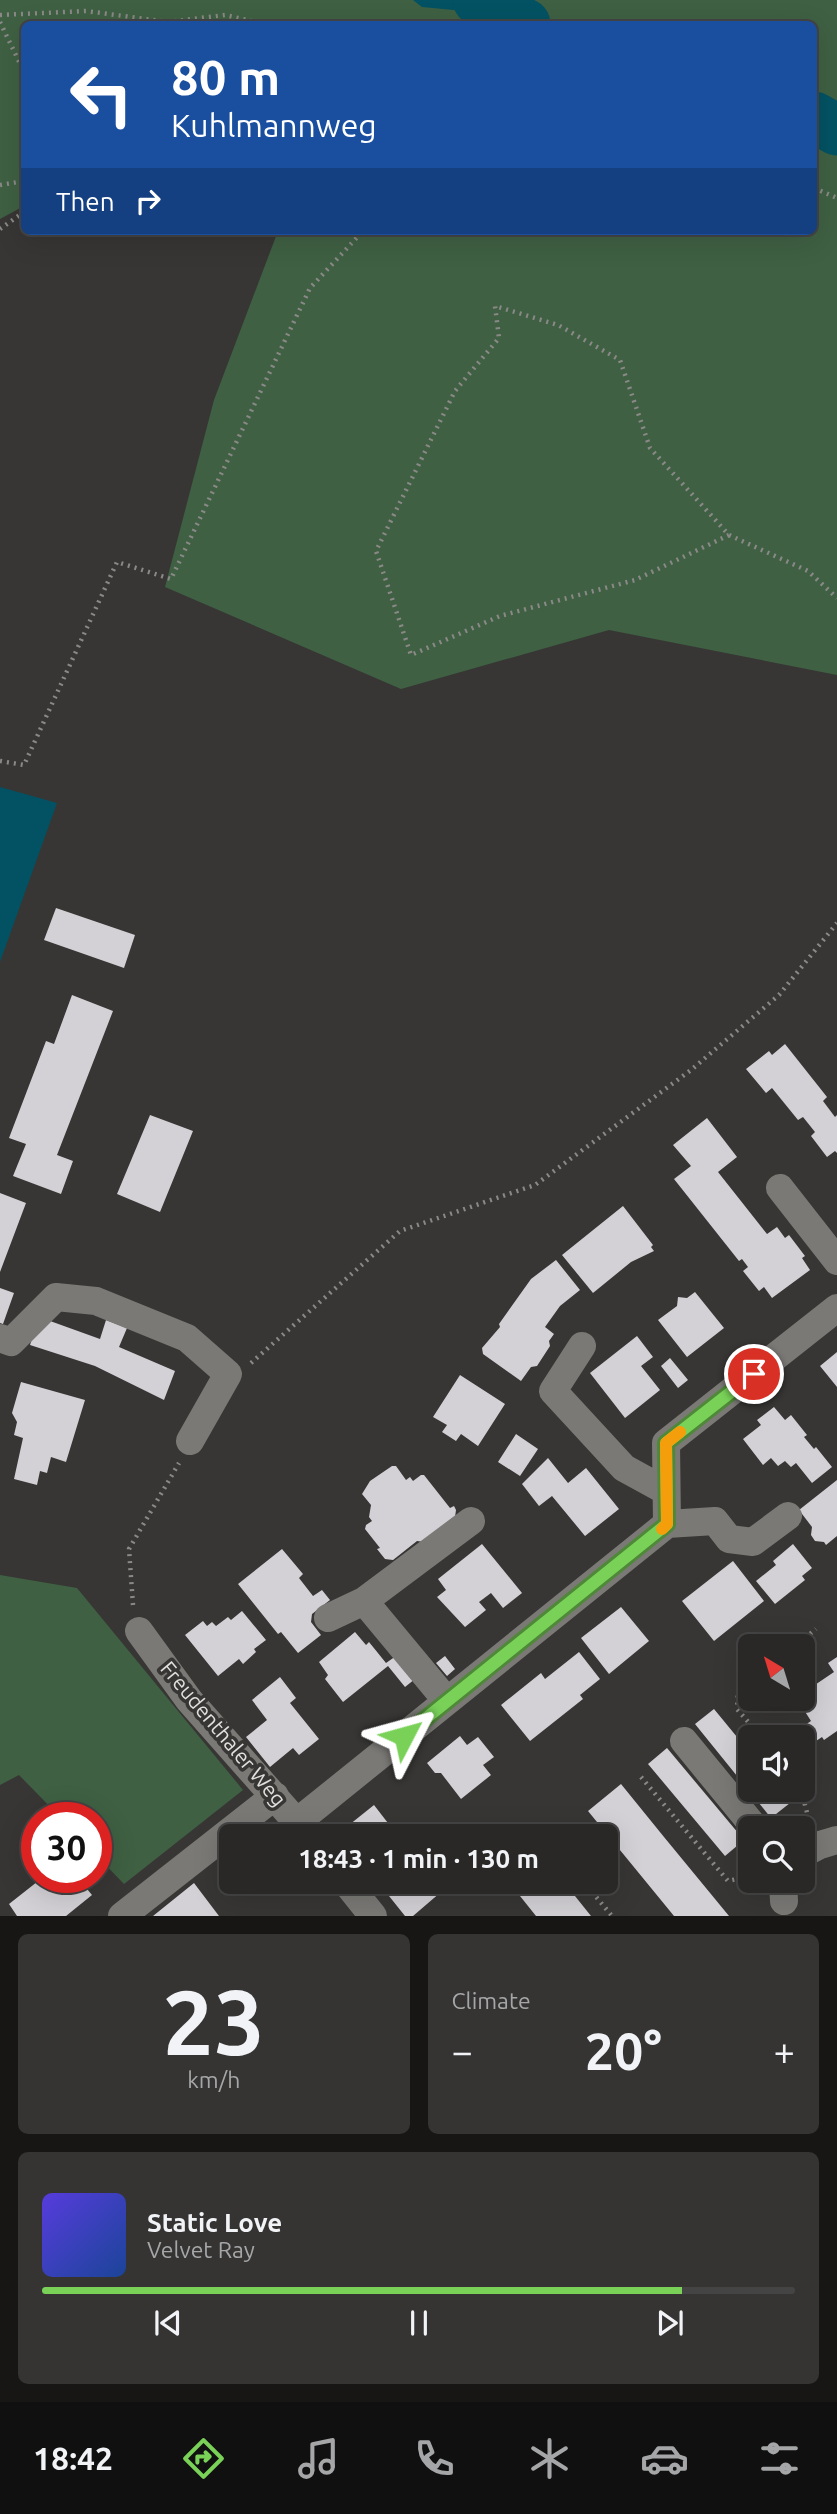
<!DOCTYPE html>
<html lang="en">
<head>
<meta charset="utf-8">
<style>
	body { margin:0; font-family:Ubuntu,sans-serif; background:#353433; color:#f1f3f6; height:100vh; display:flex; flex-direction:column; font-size:26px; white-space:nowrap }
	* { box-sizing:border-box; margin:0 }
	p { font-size:23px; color:#a5a6a7 }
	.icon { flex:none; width:38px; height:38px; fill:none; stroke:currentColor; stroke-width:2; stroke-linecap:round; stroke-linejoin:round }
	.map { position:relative; height:1916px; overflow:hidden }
	.panel { display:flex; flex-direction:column; gap:18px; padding:18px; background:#171615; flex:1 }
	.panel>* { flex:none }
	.top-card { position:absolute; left:21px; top:21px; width:796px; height:214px; border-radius:10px; box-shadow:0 7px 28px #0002,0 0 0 2px #454444; background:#1a4fa0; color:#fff; overflow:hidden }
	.needle { width:46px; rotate:322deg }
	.fabs { position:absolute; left:738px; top:1634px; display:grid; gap:14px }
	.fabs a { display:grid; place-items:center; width:77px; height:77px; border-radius:10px; background:#292827; box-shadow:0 7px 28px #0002,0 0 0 2px #454444; font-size:35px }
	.speed { position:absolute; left:21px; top:1802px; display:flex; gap:14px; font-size:35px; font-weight:700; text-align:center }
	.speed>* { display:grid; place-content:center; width:91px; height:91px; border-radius:50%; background:#292827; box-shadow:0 7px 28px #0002,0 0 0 2px #454444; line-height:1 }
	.speed .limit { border:10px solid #d22; background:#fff; color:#111 }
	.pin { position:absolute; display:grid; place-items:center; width:60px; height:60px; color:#fff; margin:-30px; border:4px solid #fff; border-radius:50%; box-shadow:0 2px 7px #0007 }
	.me { position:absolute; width:77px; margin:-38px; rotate:51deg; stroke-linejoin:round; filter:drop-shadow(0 0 5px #0008) }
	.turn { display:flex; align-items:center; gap:24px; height:147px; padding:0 35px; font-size:32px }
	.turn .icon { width:91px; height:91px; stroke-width:2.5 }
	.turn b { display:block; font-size:49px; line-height:60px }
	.then { display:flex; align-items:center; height:66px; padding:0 35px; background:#0003; gap:14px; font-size:26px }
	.big { font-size:52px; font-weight:600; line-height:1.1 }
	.panel .widget { flex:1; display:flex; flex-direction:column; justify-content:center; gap:10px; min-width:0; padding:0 24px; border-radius:10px; background:#353433 }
	.panel .dial { align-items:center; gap:0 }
	.dial b { font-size:91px; line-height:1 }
	.song { display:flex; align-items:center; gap:21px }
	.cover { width:84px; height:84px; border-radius:10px; background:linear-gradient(135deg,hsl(250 70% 55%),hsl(220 70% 35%)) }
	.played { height:7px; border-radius:4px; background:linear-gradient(90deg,#79d158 85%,#454444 85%) }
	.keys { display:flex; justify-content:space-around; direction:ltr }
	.heat { display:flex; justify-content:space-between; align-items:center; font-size:38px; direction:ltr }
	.panel .tiles { flex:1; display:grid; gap:18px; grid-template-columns:1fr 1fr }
	.widget:last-child { grid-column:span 2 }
	.trip { position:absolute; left:219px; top:1824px; width:399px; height:70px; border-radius:10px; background:#292827; box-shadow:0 7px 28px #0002,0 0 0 2px #454444; font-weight:600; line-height:70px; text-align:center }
	.dock { display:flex; height:112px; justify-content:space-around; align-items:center; background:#101010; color:#a5a6a7 }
	.dock .icon { width:49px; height:49px }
	.dock .selected { color:#79d158 }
	.dock b { font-size:32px; color:#f1f3f6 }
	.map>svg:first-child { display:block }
	.green { fill:#3f6043 }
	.water { fill:#035263 }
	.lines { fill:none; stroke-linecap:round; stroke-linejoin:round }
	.river { stroke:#035263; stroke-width:51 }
	.building { fill:#d3d1d5 }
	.path { stroke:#8a8987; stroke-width:4.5; stroke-dasharray:2 5; stroke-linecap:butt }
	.minor { stroke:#7a7976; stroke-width:28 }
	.route-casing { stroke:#4f8839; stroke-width:18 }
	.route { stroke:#79d158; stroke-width:12 }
	.slow { stroke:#f59e0b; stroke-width:12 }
	.labels { text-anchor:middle; stroke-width:7; stroke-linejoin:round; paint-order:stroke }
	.street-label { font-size:21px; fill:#e1e0de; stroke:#373634 }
</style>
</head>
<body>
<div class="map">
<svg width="837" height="1916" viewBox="0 0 837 1916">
	<rect width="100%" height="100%" fill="#373634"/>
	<path class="green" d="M0 0H837V675L609 630 401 689 165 587 214 400 278 231H814V24H24V206L0 219Z
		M0 1575 77 1588 243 1790 124 1884 96 1855V1818H61L19 1775 0 1785Z"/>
	<path class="water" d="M413 0H510L506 15 422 7Z
		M0 787 57 803 0 962Z"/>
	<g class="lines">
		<path class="river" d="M478 0 525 24
			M814 117 837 130"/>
	</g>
	<path class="building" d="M56 908 135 935 124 968 44 940Z
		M72 995 113 1011 57 1155 73 1161 61 1194 13 1176 26 1144 9 1138 46 1041 54 1044Z
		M785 1044 827 1097 823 1101 835 1117 837 1115V1153L835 1151 827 1157 811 1136 815 1132 803 1117 798 1120 772 1088 766 1093 746 1069 769 1051 772 1055Z
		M150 1115 193 1131 160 1212 117 1194Z
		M707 1118 737 1157 718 1172 767 1234 777 1227 785 1238 789 1235 805 1256 802 1258 810 1270 772 1298 764 1287 759 1291 743 1271 748 1267 742 1259 739 1261 674 1179 691 1166 673 1145Z
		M0 1193 26 1203 0 1272Z
		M623 1206 653 1245 651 1247 654 1251 631 1262 593 1293 562 1255Z
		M556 1260 580 1290 560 1306 545 1327 554 1334 549 1341 550 1346 537 1366 531 1367 521 1381 483 1354 482 1348 500 1327 499 1324 531 1279Z
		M0 1288 14 1293 3 1324 0 1323Z
		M695 1292 724 1328 687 1357 658 1320 677 1306 678 1297 687 1298Z
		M39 1317 100 1339 106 1320 127 1328 119 1347 175 1371 164 1400 95 1366 30 1345Z
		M637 1336 653 1357 641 1366 660 1390 625 1418 590 1373Z
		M837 1352V1387L820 1366Z
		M670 1358 688 1380 678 1388 661 1366Z
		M460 1375 505 1404 478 1446 461 1434 456 1441 442 1432 447 1425 433 1417Z
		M21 1382 85 1400 66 1462 51 1457 47 1473 40 1471 37 1485 14 1479 23 1438 14 1435 17 1422 12 1413Z
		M774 1407 785 1420 791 1415 807 1435 804 1437 814 1449 816 1447 832 1467 812 1483 796 1463 791 1467 785 1461 778 1466 771 1458 763 1465 743 1439 761 1425 757 1420Z
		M516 1434 538 1449 520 1476 498 1462Z
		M548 1458 568 1483 586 1468 619 1509 585 1536 552 1496 539 1506 522 1484Z
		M392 1466H396L406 1480 410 1477 413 1481 421 1475H424L450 1508 454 1506 456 1510 455 1517 425 1542 417 1541 393 1560 385 1559 377 1549 380 1548 365 1529 366 1525 372 1521 369 1517 371 1505 362 1494 370 1481Z
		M837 1480V1536L826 1545 824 1542 815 1541 811 1535 812 1527 799 1510Z
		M482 1544 522 1593 503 1608 491 1593 479 1602 486 1610 465 1627 437 1597 446 1590 438 1579Z
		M793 1544 812 1568 802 1576 805 1580 775 1604 756 1581 776 1565 773 1561Z
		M282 1549 303 1574 299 1578 313 1596 322 1590 330 1600 312 1614 311 1622 321 1635 298 1653 281 1632 278 1634 238 1584Z
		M733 1561 764 1601 714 1641 682 1601Z
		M621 1607 649 1641 609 1674 581 1638Z
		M242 1611 266 1640 254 1649 256 1652 243 1664 239 1659 218 1676 185 1635 203 1621 207 1626 212 1622 216 1626 228 1617 231 1620Z
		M355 1632 366 1645 369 1642 386 1663 396 1656 415 1679 405 1687 388 1666 343 1702 325 1679 328 1675 319 1662Z
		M579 1652 600 1679 580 1695 583 1699 530 1741 501 1705 541 1673 545 1679Z
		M445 1656 455 1669 447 1676 436 1663Z
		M837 1657V1731L824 1740 822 1737 813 1743 802 1727 811 1721 797 1699H803V1693L834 1672 828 1663Z
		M280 1677 296 1698 290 1703 319 1739 299 1755 293 1748 270 1767 246 1737 267 1720 252 1700Z
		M714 1709 751 1754V1790H780L790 1803 771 1818 695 1724Z
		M460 1736 467 1745 478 1737 494 1757 483 1765 491 1775 461 1799 441 1773H435L427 1763Z
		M667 1748 744 1840 725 1856 648 1764Z
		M621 1784 664 1837 729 1916H674L588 1811Z
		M374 1805 398 1836H341L339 1833Z
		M42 1878H78L92 1895 66 1916H17L9 1904Z
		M377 1881H432L441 1892 413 1916H405Z
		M508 1881H563L591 1916H536Z
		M194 1883 219 1916H153Z"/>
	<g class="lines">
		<path class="path" d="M0 15 86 11 168 22 225 15 265 24
			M0 22 24 72
			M0 185 24 181
			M814 188 837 198
			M0 229 24 212
			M729 535 635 580 500 616 411 655 376 551 455 391 499 338 495 306 558 325 620 360 650 448 729 535 808 571 837 598
			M0 761 24 765 117 562 171 579 310 288 363 231
			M251 1363 400 1231 535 1185 691 1070 779 995 837 923
			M133 1605 129 1549 179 1463
			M794 1647 816 1629
			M751 1681 738 1691 737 1709 762 1738
			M641 1777 728 1881 751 1876
			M801 1790 809 1820
			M583 1881 612 1916"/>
		<path class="minor" d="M780 1188 837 1261
			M0 1338 11 1342 56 1297 96 1301 187 1338 228 1374 190 1441
			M582 1346 553 1391 624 1468 666 1491
			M667 1524 715 1521 729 1539 753 1542 788 1516
			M328 1618 364 1601
			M139 1631 189 1700 309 1836
			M447 1701 364 1601 471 1521
			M684 1741 756 1829
			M297 1822 667 1524 666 1443 837 1308
			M803 1854 820 1845 837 1840
			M345 1881 373 1916
			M783 1881 784 1901
			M122 1916 275 1796"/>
	</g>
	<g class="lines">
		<defs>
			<path id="route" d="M404 1736 667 1524 666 1443 754 1374"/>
		</defs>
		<use href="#route" class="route-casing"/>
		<use href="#route" class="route"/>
		<path class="slow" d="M662 1529 667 1524 666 1443 680 1432"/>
	</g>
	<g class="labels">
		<g class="street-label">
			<text transform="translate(223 1734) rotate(50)" y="7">Freudenthaler Weg</text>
		</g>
	</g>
</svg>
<div class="fabs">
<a><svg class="needle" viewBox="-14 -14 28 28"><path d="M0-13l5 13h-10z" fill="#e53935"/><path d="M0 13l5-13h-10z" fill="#a5a6a7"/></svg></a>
<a><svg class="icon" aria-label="sound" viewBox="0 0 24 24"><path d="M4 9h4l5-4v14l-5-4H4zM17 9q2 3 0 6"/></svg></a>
<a><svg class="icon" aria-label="search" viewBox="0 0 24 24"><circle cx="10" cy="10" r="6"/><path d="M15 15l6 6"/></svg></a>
</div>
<div class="speed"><div class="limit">30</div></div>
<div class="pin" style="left:754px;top:1374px;background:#d93025"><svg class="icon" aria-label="arrive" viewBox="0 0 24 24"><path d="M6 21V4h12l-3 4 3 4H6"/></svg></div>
<svg class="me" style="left:404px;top:1736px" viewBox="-20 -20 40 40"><path d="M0-17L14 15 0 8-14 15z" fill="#79d158" stroke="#fff" stroke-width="4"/></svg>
<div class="trip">18:43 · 1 min · 130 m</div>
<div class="top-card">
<div class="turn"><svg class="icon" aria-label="left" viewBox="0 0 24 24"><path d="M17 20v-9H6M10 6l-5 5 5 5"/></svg><div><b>80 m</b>Kuhlmannweg</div></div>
<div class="then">Then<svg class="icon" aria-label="right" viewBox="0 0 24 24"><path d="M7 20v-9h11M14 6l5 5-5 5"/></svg></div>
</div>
</div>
<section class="panel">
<div class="tiles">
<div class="widget dial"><b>23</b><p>km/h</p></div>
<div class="widget"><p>Climate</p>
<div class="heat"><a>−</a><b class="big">20°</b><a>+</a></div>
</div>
<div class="widget">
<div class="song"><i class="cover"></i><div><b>Static Love</b><p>Velvet Ray</p></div></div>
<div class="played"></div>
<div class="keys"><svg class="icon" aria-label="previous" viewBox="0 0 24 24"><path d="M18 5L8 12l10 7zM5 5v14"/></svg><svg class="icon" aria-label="pause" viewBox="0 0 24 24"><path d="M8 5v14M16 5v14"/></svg><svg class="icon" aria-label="next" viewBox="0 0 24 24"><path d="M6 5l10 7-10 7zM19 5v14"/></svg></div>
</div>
</div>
</section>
<nav class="dock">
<b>18:42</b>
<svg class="icon selected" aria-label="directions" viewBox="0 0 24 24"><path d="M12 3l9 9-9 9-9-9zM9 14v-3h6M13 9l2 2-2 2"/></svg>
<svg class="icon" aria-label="music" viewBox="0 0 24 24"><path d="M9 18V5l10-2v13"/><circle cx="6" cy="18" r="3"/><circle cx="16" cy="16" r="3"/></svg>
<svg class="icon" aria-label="phone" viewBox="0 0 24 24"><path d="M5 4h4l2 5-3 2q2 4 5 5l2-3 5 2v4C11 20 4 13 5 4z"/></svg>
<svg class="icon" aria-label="climate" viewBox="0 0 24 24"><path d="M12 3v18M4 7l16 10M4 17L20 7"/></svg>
<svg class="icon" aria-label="car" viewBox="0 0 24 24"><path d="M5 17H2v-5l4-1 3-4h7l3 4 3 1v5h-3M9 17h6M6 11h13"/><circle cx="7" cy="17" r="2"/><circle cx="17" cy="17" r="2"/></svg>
<svg class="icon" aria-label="filters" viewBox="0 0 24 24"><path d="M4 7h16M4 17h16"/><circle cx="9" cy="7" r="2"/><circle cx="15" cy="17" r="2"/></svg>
</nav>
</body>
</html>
